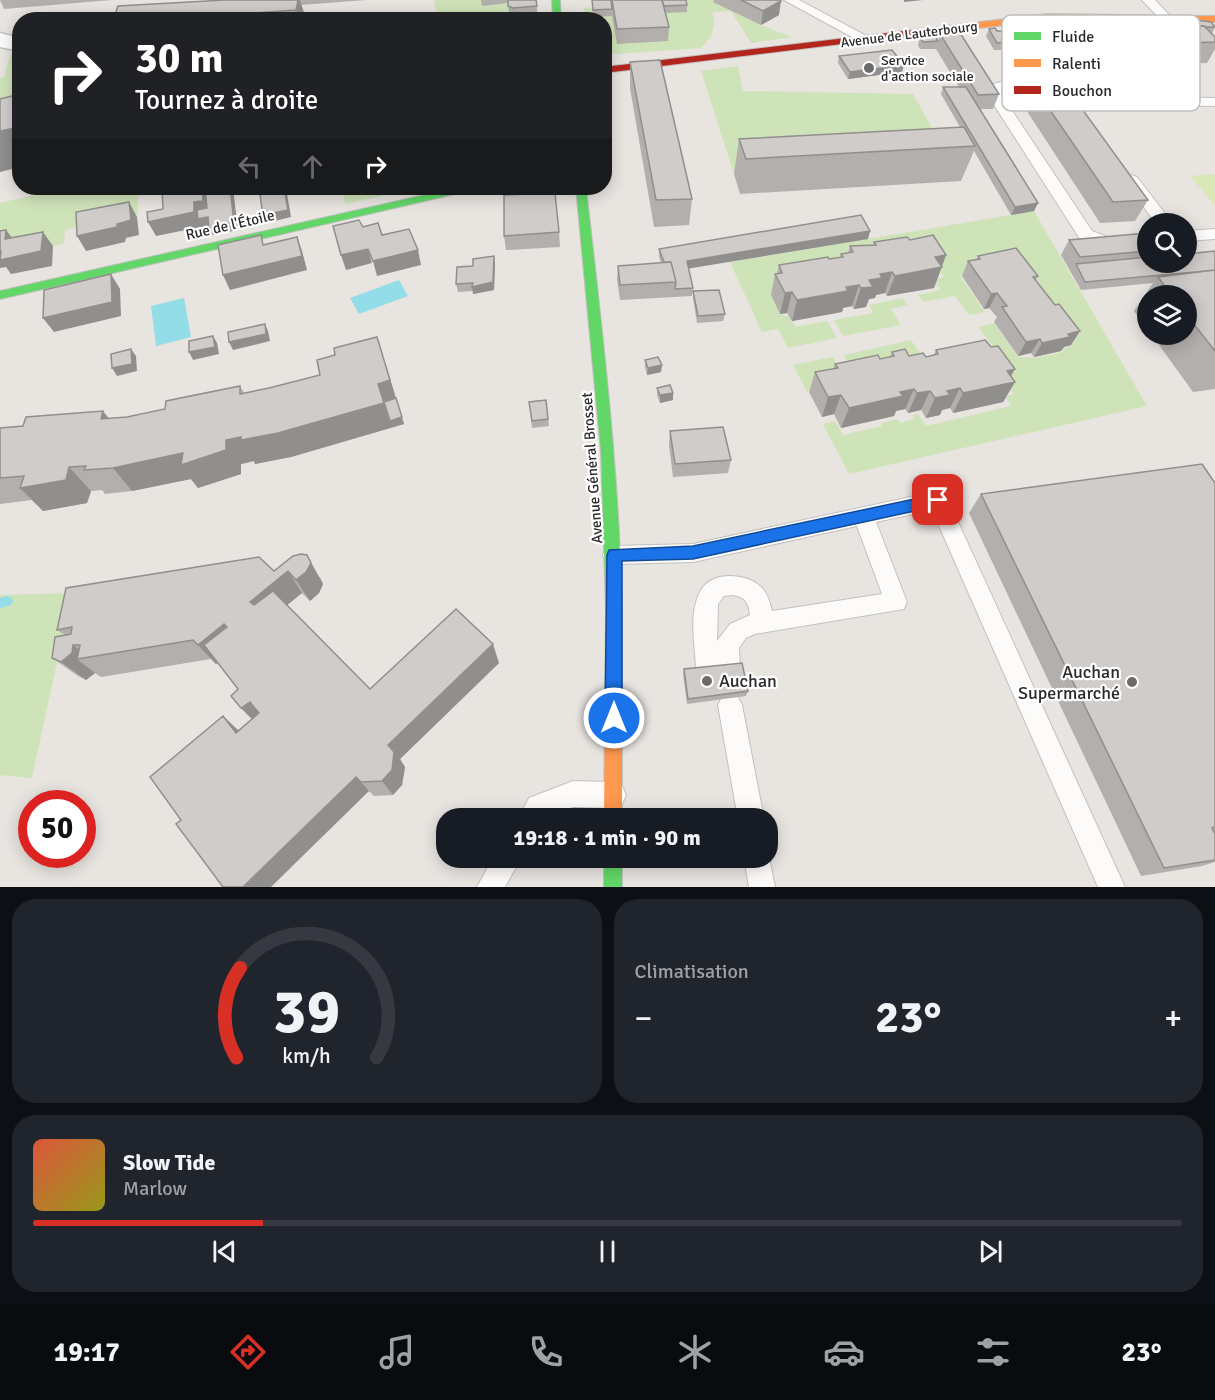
<!DOCTYPE html>
<html lang="fr">
<head>
<meta charset="utf-8">
<style>
	body { margin:0; font-family:Signika,sans-serif; background:#20242c; color:#f1f3f6; height:100vh; display:flex; flex-direction:column; font-size:22px; white-space:nowrap }
	* { box-sizing:border-box; margin:0 }
	p { font-size:20px; color:#9ea1a6 }
	.icon { flex:none; width:33px; height:33px; fill:none; stroke:currentColor; stroke-width:2; stroke-linecap:round; stroke-linejoin:round }
	.map { position:relative; height:887px; overflow:hidden }
	.panel { display:flex; flex-direction:column; gap:12px; padding:12px; background:#0d0f14; flex:1 }
	.panel>* { flex:none }
	.hud { position:absolute; left:12px; top:12px; width:600px; height:183px; border-radius:24px; box-shadow:0 3px 15px #0003; background:#202124; color:#fff; overflow:hidden }
	.fabs { position:absolute; left:1137px; top:213px; display:grid; gap:12px }
	.fabs a { display:grid; place-items:center; width:60px; height:60px; border-radius:50%; background:#171b24; box-shadow:0 3px 15px #0003; font-size:30px }
	.speed { position:absolute; left:18px; top:790px; display:flex; gap:12px; font-size:30px; font-weight:700; text-align:center }
	.speed>* { display:grid; place-content:center; width:78px; height:78px; border-radius:50%; background:#171b24; box-shadow:0 3px 15px #0003; line-height:1 }
	.speed .limit { border:9px solid #d22; background:#fff; color:#111 }
	.pin { position:absolute; display:grid; place-items:center; width:51px; height:51px; color:#fff; margin:-26px; border-radius:12px; box-shadow:0 3px 9px #0006 }
	.me { position:absolute; width:66px; margin:-33px; rotate:0deg; stroke-linejoin:round; filter:drop-shadow(0 0 4px #0008) }
	.turn { display:flex; align-items:center; gap:21px; height:126px; padding:0 24px; font-size:27px }
	.turn .icon { width:78px; height:78px; stroke-width:2.5 }
	.turn b { display:block; font-size:42px; line-height:51px }
	.lanes { display:flex; align-items:center; height:57px; padding:0 24px; background:#0003; justify-content:center; gap:30px; direction:ltr }
	.lanes .off { opacity:.35 }
	.big { font-size:45px; font-weight:700; line-height:1.1 }
	.panel .tile { flex:1; display:flex; flex-direction:column; justify-content:center; gap:9px; min-width:0; padding:0 21px; border-radius:24px; background:#20242c }
	.panel .dial { align-items:center; gap:0 }
	.dial svg { height:156px; overflow:visible; fill:none; stroke:#363941; stroke-width:7; stroke-linecap:round; text-anchor:middle }
	.dial text { fill:#f1f3f6; stroke:none }
	.song { display:flex; align-items:center; gap:18px }
	.cover { width:72px; height:72px; border-radius:9px; background:linear-gradient(135deg,hsl(10 70% 55%),hsl(60 70% 35%)) }
	.played { height:6px; border-radius:3px; background:linear-gradient(90deg,#d93025 20%,#363941 20%) }
	.keys { display:flex; justify-content:space-around; direction:ltr }
	.heat { display:flex; justify-content:space-between; align-items:center; font-size:33px; direction:ltr }
	.panel .tiles { flex:1; display:grid; gap:12px; grid-template-columns:1fr 1fr }
	.tile:last-child { grid-column:span 2 }
	.trip { position:absolute; left:436px; top:808px; width:342px; height:60px; border-radius:24px; background:#171b24; box-shadow:0 3px 15px #0003; font-weight:700; line-height:60px; text-align:center }
	.tab-bar { display:flex; height:96px; justify-content:space-around; align-items:center; background:#090b0e; color:#9ea1a6 }
	.tab-bar .icon { width:42px; height:42px }
	.tab-bar .current { color:#d93025 }
	.tab-bar b { font-size:27px; color:#f1f3f6 }
	.map>svg:first-child { display:block }
	.green { fill:#cfe3b9 }
	.pitch { fill:#dae7b6 }
	.water { fill:#93dde9 }
	.lines { fill:none; stroke-linecap:round; stroke-linejoin:round }
	.stream { fill:#93dde9; fill-rule:evenodd }
	.lane-casing { stroke:#c2c1c1; stroke-width:2 }
	.street-casing { stroke:#c2c1c1; stroke-width:3 }
	.fast-casing { stroke:#c2c1c1; stroke-width:2 }
	.slow-casing { stroke:#c2c1c1; stroke-width:2 }
	.jam-casing { stroke:#c2c1c1; stroke-width:2 }
	.lane { fill:#fcfbfa; fill-rule:evenodd }
	.street { fill:#fcfbfa; fill-rule:evenodd }
	.fast { fill:#63d668; fill-rule:evenodd }
	.slow { fill:#ff974d; fill-rule:evenodd }
	.jam { fill:#b3261e; fill-rule:evenodd }
	.wall { fill:#b2afad }
	.shaded-wall { fill:#918f8d }
	.building { fill:#cfccc9; stroke:#918f8d; stroke-width:1.5 }
	.route { fill:#1a73e8; stroke:#114b97; stroke-width:1.5 }
	.poi-dot { fill:#6c6b6a; stroke:#fff; stroke-width:2 }
	.labels { text-anchor:middle; stroke-width:4.5; stroke-linejoin:round; paint-order:stroke }
	.far-street-label { font-size:14px; fill:#2a2a2a; stroke:#fff }
	.far-poi-label { font-size:14px; fill:#2a2a2a; stroke:#fff; text-anchor:start }
	.street-label { font-size:15px; fill:#2a2a2a; stroke:#fff }
	.near-poi-label { font-size:18px; fill:#2a2a2a; stroke:#fff; text-anchor:end }
	.key { fill:#fff; stroke:#bfbfbf; stroke-width:1.5 }
	.key-label { font-size:16px; fill:#2a2a2a }
</style>
</head>
<body>
<div class="map">
<svg width="1215" height="887" viewBox="0 0 1215 887">
	<rect width="100%" height="100%" fill="#e8e4e0"/>
	<path class="green" d="M434 0H536L538 19H437Z
		M683 0H717L761 25 792 37 751 43 731 11 712 12C717 27 712 38 700 48L616 54 605 49 604 20 585 19 584 8 659 4Z
		M11 54 19 56V136L0 140V78L4 77Z
		M738 66 743 91 913 94 951 162 734 174 701 71Z
		M66 188H139L137 217 65 230 64 244 16 254 0 248V203Z
		M345 188H417L345 204 343 191Z
		M1034 211 1147 406 849 474 823 424 835 421 843 435 882 426 881 423 898 419 900 423 914 419 912 415 918 414 926 426 1011 406 1005 397 1013 394 996 369 943 356 991 345 978 327 994 323 1018 357 1035 358 1063 352 1062 349 1073 345 1039 299 971 273 960 276 985 312 969 315 955 296 923 302 918 295 940 290 934 280 944 277 929 256 775 285 777 294 771 295 780 314 790 317 795 327 827 321 837 338 788 348 778 329 762 332 730 262Z
		M903 298 907 305 891 309 901 325 843 336 834 320 873 313 869 305Z
		M911 340 925 360 856 377 844 355Z
		M833 357 846 379 807 392 793 365Z
		M72 593 32 778 0 775V595Z"/>
	<path class="pitch" d="M1215 174V206L1190 176Z"/>
	<path class="water" d="M399 280 408 296 359 314 350 298Z
		M184 298 191 337 156 346 151 306Z"/>
	<g class="lines">
		<path class="stream" d="M7 596 11 597 13 601 11 605 0 608V598Z"/>
		<defs>
			<path id="lane" d="M784 0H799L874 40 873 43H863Z
				M1142 0H1155L1173 19 1167 23 1163 22Z
				M1018 77 1046 81 1088 96 1215 98V106L1088 104 1085 110H1075L1071 104 1075 100C1051 90 1027 80 1001 90V94L1092 231 1108 237 1148 233V243L1107 247 1080 239 987 94 990 85Z
				M1132 175 1137 177 1173 224H1156L1124 180Z
				M1215 229V239L1186 241V231Z
				M938 491 945 494 948 500 1125 887H1098L932 510 876 522 907 602 904 609 755 634 746 638 739 648 740 666 736 674 728 677 720 674 718 671 716 676 708 679 700 676 696 668C695 643 688 613 701 590 712 571 745 573 760 586 767 592 770 602 772 611L882 594 857 526 693 562 614 564 606 562 603 555 606 548 614 546 693 544ZM733 595C745 597 749 603 750 615L730 624 717 641 718 604 724 596Z
				M730 693 738 697 742 705 764 819H738L718 705 722 697Z
				M573 781 613 782 622 786 626 795 622 804 613 808 573 807 545 819H518L529 798Z
				M768 853 775 887H749L744 858H768Z
				M493 858H521L505 887H477Z"/>
			<path id="street" d="M0 33 20 38V51L0 47Z"/>
			<path id="fast" d="M552 0H560L561 20H553Z
				M455 188H473L468 191 0 299V291Z
				M576 188H586C602 329 619 469 622 611L619 616 614 618 609 616 606 611 601 452Z
				M604 858H622V887H604Z"/>
			<path id="slow" d="M1047 14 1215 16V22L1047 20 913 36 909 33 913 30Z
				M614 604 619 606 622 611V819H604L606 611 609 606Z"/>
			<path id="jam" d="M913 30 917 33 916 35 604 73V67Z"/>
		</defs>
		<use href="#lane" class="lane-casing"/>
		<use href="#street" class="street-casing"/>
		<use href="#fast" class="fast-casing"/>
		<use href="#slow" class="slow-casing"/>
		<use href="#jam" class="jam-casing"/>
		<use href="#lane" class="lane"/>
		<use href="#street" class="street"/>
		<use href="#fast" class="fast"/>
		<use href="#slow" class="slow"/>
		<use href="#jam" class="jam"/>
	</g>
	<path class="wall" d="M0 0H112L4 9Z
		M225 0H366L301 5 305 16 304 20H113Z
		M481 0H536L538 20H510L508 3 482 6Z
		M592 0H686L687 5V12L666 13 669 27 668 41 617 44 612 16 593 17Z
		M714 0H779V15L761 25 713 2Z
		M1189 19 1215 27 1212 34 1215 37V49L1207 63 1024 69 1013 53 1022 32 1185 27Z
		M989 29 997 31 1008 40 1005 47H1002L1001 50H994L986 36Z
		M940 34 999 94 993 109H980L1038 203 1034 211 1011 215 974 151 961 181 740 194 734 174 739 139 960 127 941 94 943 87H959L936 49Z
		M920 37 938 41 936 49H920L918 45Z
		M839 56 904 65 902 72 848 79 838 63Z
		M630 62 692 199 689 225 654 227 630 88Z
		M1026 75 1148 200 1135 221 1100 223 1017 96Z
		M559 232 560 247 506 250 504 236Z
		M1148 233V262L1215 251V389L1193 392 1151 334H1186V296H1148V330L1134 311 1153 283 1081 290 1061 255 1069 240Z
		M868 239 688 268 693 288 692 296 620 300 617 280 618 266 661 263 659 257V249Z
		M910 240 946 255 934 288 887 296 885 293 876 295 875 298 869 299 866 307 854 309 852 306 843 308 842 312 792 321 787 313 780 314 771 295 775 274H777L779 265 840 257 841 254 848 253 850 246 873 245 874 242Z
		M978 256 1038 276 1036 280 1055 305 1080 331 1071 345 1064 347 1061 351 1034 357 1031 353 1018 356 994 322 997 317 989 308 984 309 962 276 968 261 976 260Z
		M495 264 494 290 473 294V291L458 292 456 284Z
		M693 291 725 314 723 321 697 323 693 298Z
		M377 337 404 424 291 457 255 464 254 461 241 464V474L198 488 191 479 132 491 105 494 102 490 91 491 87 503 43 511 32 500 0 504V428L127 417 165 409 240 386 244 393 269 388 320 375 335 355Z
		M936 350 1011 376 1015 382 1003 402 953 413 950 408 942 410 940 415 926 418 921 410 908 413 905 409 896 411 894 416 841 428 834 414 822 417 809 392 815 372 833 369 835 364 880 359 890 357 892 352 909 356 926 357 934 355Z
		M645 360 661 372 647 375 645 367Z
		M657 388 673 393V400L660 403 657 395Z
		M546 400 549 426 532 428 529 402Z
		M670 431 731 460 728 473 673 477 669 445Z
		M1215 483V862L1202 866 1141 876 969 513 981 494Z
		M274 571 320 577 323 584 319 593 310 601 302 593 287 605 370 689 499 663 400 759 405 767 402 785 393 795 374 796 369 791 181 820 223 716 238 730 252 719 241 708 238 689 218 663 216 664 211 659 101 677 95 673 86 680 78 676 52 658 65 635 57 630Z
		M684 669 748 691 746 696 687 704 683 674Z"/>
	<path class="shaded-wall" d="M298 0H300L305 16 304 20H299L296 10Z
		M904 0H923L904 2Z
		M781 1 779 15 761 25 763 11Z
		M904 65 902 72 848 79 850 72Z
		M20 127V167L0 172V131Z
		M202 188H205L208 217 211 225 156 236 148 222 194 202Z
		M230 188H233L238 230 212 235 209 228Z
		M284 188H286L291 217 266 223 263 215Z
		M129 202 137 217 139 235 126 238 125 242 86 251 77 236 117 224Z
		M1038 203 1034 211 1011 215 1015 207Z
		M6 230 17 244 5 239Z
		M870 231 868 239 686 269 687 261Z
		M43 232 53 246 52 266 11 274 6 267 0 268V251Z
		M297 237 302 251 307 270 230 290 223 275Z
		M368 249 372 263 346 270 341 255Z
		M418 250 421 265 377 276 373 261Z
		M946 255 934 288 887 296 895 276 935 257Z
		M494 256 495 264 494 290 473 294 472 287Z
		M892 272 885 293 876 295 875 298 869 299 866 307 854 309 861 288 869 280 880 274Z
		M111 274 120 289 121 316 54 332 43 318Z
		M859 285 852 306 843 308 842 312 792 321 797 300Z
		M792 292 787 313 780 314 785 293Z
		M997 293 989 308 984 309 991 294Z
		M265 324 268 331 270 341 233 350 229 342Z
		M1080 331 1071 345 1064 347 1061 351 1034 357 1042 343 1068 334Z
		M213 336 217 343 219 354 193 360 189 352Z
		M377 337 404 424 291 457 255 464 254 461 241 464V474L198 488 191 479 132 491 113 468 183 453 226 440 378 384Z
		M1040 339 1031 353 1018 356 1026 342Z
		M131 349 136 356 137 371 117 376 112 368Z
		M662 365 661 372 647 375 648 368Z
		M1015 369 1007 383 1015 382 1003 402 953 413 963 393 1007 371Z
		M960 388 950 408 942 410 940 415 926 418 935 398 947 391Z
		M914 389 905 409 896 411 894 416 841 428 849 408 900 392Z
		M930 391 921 410 908 413 917 393Z
		M673 393V400L660 403V395Z
		M841 395 834 414 822 417 828 397Z
		M103 411 122 435 101 419Z
		M69 467 91 491 87 503 43 511 20 488Z
		M307 555 323 584 319 593 310 601 296 580Z
		M288 571 302 593 266 622 250 602Z
		M224 624 241 643 216 664 198 645Z
		M493 644 499 663 400 759 405 767 402 785 393 795 382 781 388 745Z
		M73 645 89 657 77 659 95 673 86 680 61 662Z
		M250 702 266 719 258 725 241 708Z
		M223 716 241 733H236Z
		M356 777 369 791 271 887H243Z"/>
	<path class="building" d="M225 0H298L296 10 151 20H113L118 6Z
		M508 0H536L537 6 513 8 508 6Z
		M592 0H611L612 9 593 10Z
		M612 0H662L669 27 617 29Z
		M662 0H686L687 5 664 6Z
		M741 0H779L781 1 763 11Z
		M1189 19 1211 22 1215 27H1206L1204 26H1195Z
		M1204 26 1215 37V42L1032 48 1022 32Z
		M995 28 997 31H1002L1008 40H1002L1004 42 997 43 989 29Z
		M960 33 999 94 978 95 940 34Z
		M935 36 938 41 923 42 920 37Z
		M892 50 904 65 850 72 839 56Z
		M660 60 692 199 656 200 630 62Z
		M1056 73 1148 200 1113 202 1026 75Z
		M943 87H966L1038 203 1015 207Z
		M20 94V127L0 131V99Z
		M964 127 975 146 746 159 739 139Z
		M168 188H202L203 201 194 202V212L148 222 147 212 163 209 162 189Z
		M205 188H230L234 222 209 228 208 217 198 219 197 210 207 208Z
		M259 188H284L288 210 263 215Z
		M555 193 559 232 504 236V195Z
		M129 202 131 220 117 224V227L77 236 76 212Z
		M861 215 870 231 687 261 693 288 675 289 676 282 671 262H664L659 249Z
		M359 220 363 227 378 223 382 235 409 229 418 250 373 261 368 249 341 255 333 226Z
		M6 230 5 239 43 232 41 251 0 260 1 251H0V231Z
		M1148 233V251L1080 257 1069 240Z
		M261 235 263 245 297 237 302 256 223 275 218 245Z
		M933 235 946 255 935 257 942 267 895 276 892 272 880 274 882 278 869 280 873 287 861 288 859 285 846 287 848 291 797 300 792 292 785 293 775 274 782 273 779 265 828 257 829 259 843 257 841 254 853 252 850 246 876 245 874 242 907 237 910 240Z
		M1016 248 1038 276 1033 277 1055 305 1059 304 1080 331 1068 334 1070 337 1042 343 1040 339 1026 342 1002 307 1007 306 997 293 991 294 968 261 980 259 978 256Z
		M1215 251V270L1195 272 1085 282 1076 264 1148 257V262H1186V254Z
		M494 256 493 282 472 287 473 283 456 284 457 267 473 266V259Z
		M671 262 676 282 620 285 618 266Z
		M1215 270V351L1186 314V296H1172L1158 277Z
		M111 274 112 302 43 318 44 290Z
		M719 290 725 314 698 316 693 291Z
		M265 324 266 334 229 342 228 332Z
		M213 336 215 347 189 352V341Z
		M377 337 390 380 378 384 384 403 278 433 241 440V437L226 440V450L181 465 183 453 113 468 84 470 86 466 69 467 66 480 20 488 24 476 0 478V428L23 426 26 417 103 411 101 419 127 417 165 409 166 401 240 386V394L269 388 320 375 317 360 335 355 334 348Z
		M985 340 991 347 998 346 1015 369 1007 371 1015 382 963 393 960 388 947 391 950 395 935 398 930 391 917 393 914 389 900 392 903 396 849 408 841 395 828 397 815 372 838 368 835 364 878 355 880 359 894 356 892 352 905 349 909 356 923 353 926 357 938 354 936 350Z
		M131 349 132 364 112 368 111 354Z
		M658 357 662 365 648 368 645 360Z
		M670 385 673 393 660 395 657 388Z
		M396 398 402 417 390 421 384 402Z
		M546 400 548 419 532 421 529 402Z
		M723 427 731 460 675 464 670 431Z
		M1202 464 1215 483V827L1212 828 1215 834V860L1164 868 981 494Z
		M301 554 307 555 311 563 306 572 296 580 288 571 250 602 254 605 273 591 370 689 456 609 493 644 388 745 394 752 392 770 382 781 361 782 356 777 243 887H223L176 824 181 820 150 777 223 716 236 733 259 713 250 702 241 708 231 696 238 689 204 645 227 627 224 624 198 645 193 640 77 659 80 645H73L72 653 61 662 52 658 55 637 71 634 72 627 57 630 66 588 259 557 274 571 293 556Z
		M742 663 748 691 688 699 684 669Z"/>
	<path class="route" d="M938 494 943 496 946 500 943 504 938 506 693 559 622 561V718L619 724 614 727 608 724 605 718 607 555 609 550 693 546Z"/>
	<g class="poi-dot">
		<circle cx="869" cy="68" r="6"/>
		<circle cx="707" cy="681" r="6"/>
		<circle cx="1132" cy="682" r="6"/>
	</g>
	<g class="labels">
		<g class="far-street-label">
			<text transform="translate(909 34) rotate(-7)" y="5">Avenue de Lauterbourg</text>
		</g>
		<g class="far-poi-label">
			<text x="881" y="65">Service<tspan x="881" dy="16">d'action sociale</tspan></text>
		</g>
		<g class="street-label">
			<text transform="translate(230 225) rotate(-13)" y="5">Rue de l'Étoile</text>
			<text transform="translate(592 468) rotate(-94)" y="5">Avenue Général Brosset</text>
		</g>
		<g class="near-poi-label">
			<text x="1120" y="678">Auchan<tspan x="1120" dy="21">Supermarché</tspan></text>
			<text x="719" y="687" text-anchor="start">Auchan</text>
		</g>
	</g>
	<rect x="1002" y="15" width="198" height="96" rx="9" class="key"/>
	<rect x="1014" y="32" width="27" height="8" fill="#63d668"/>
	<rect x="1014" y="59" width="27" height="8" fill="#ff974d"/>
	<rect x="1014" y="86" width="27" height="8" fill="#b3261e"/>
	<g class="key-label">
		<text x="1052" y="42">Fluide</text>
		<text x="1052" y="69">Ralenti</text>
		<text x="1052" y="96">Bouchon</text>
	</g>
</svg>
<div class="fabs">
<a><svg class="icon" aria-label="search" viewBox="0 0 24 24"><circle cx="10" cy="10" r="6"/><path d="M15 15l6 6"/></svg></a>
<a><svg class="icon" aria-label="layers" viewBox="0 0 24 24"><path d="M12 4l9 5-9 5-9-5zM3 14l9 5 9-5"/></svg></a>
</div>
<div class="speed"><div class="limit">50</div></div>
<div class="pin" style="left:938px;top:500px;background:#d93025"><svg class="icon" aria-label="arrive" viewBox="0 0 24 24"><path d="M6 21V4h12l-3 4 3 4H6"/></svg></div>
<svg class="me" style="left:614px;top:718px" viewBox="-20 -20 40 40"><circle r="17" fill="#1a73e8" stroke="#fff" stroke-width="3"/><path d="M0-11L8 9 0 5-8 9z" fill="#fff"/></svg>
<div class="trip">19:18 · 1 min · 90 m</div>
<div class="hud">
<div class="turn"><svg class="icon" aria-label="right" viewBox="0 0 24 24"><path d="M7 20v-9h11M14 6l5 5-5 5"/></svg><div><b>30 m</b>Tournez à droite</div></div>
<div class="lanes"><svg class="icon off" aria-label="left" viewBox="0 0 24 24"><path d="M17 20v-9H6M10 6l-5 5 5 5"/></svg><svg class="icon off" aria-label="ahead" viewBox="0 0 24 24"><path d="M12 20V5M6 11l6-6 6 6"/></svg><svg class="icon" aria-label="right" viewBox="0 0 24 24"><path d="M7 20v-9h11M14 6l5 5-5 5"/></svg></div>
</div>
</div>
<section class="panel">
<div class="tiles">
<div class="tile dial"><svg viewBox="0 0 100 80">
<path d="M14 69A42 42 0 1 1 86 69"/>
<path d="M14 69A42 42 0 0 1 16 23" stroke="#d93025"/>
<text x="50" y="56" font-size="32" font-weight="700">39</text>
<text x="50" y="72" font-size="11">km/h</text>
</svg></div>
<div class="tile"><p>Climatisation</p>
<div class="heat"><a>−</a><b class="big">23°</b><a>+</a></div>
</div>
<div class="tile">
<div class="song"><i class="cover"></i><div><b>Slow Tide</b><p>Marlow</p></div></div>
<div class="played"></div>
<div class="keys"><svg class="icon" aria-label="previous" viewBox="0 0 24 24"><path d="M18 5L8 12l10 7zM5 5v14"/></svg><svg class="icon" aria-label="pause" viewBox="0 0 24 24"><path d="M8 5v14M16 5v14"/></svg><svg class="icon" aria-label="next" viewBox="0 0 24 24"><path d="M6 5l10 7-10 7zM19 5v14"/></svg></div>
</div>
</div>
</section>
<nav class="tab-bar">
<b>19:17</b>
<svg class="icon current" aria-label="directions" viewBox="0 0 24 24"><path d="M12 3l9 9-9 9-9-9zM9 14v-3h6M13 9l2 2-2 2"/></svg>
<svg class="icon" aria-label="music" viewBox="0 0 24 24"><path d="M9 18V5l10-2v13"/><circle cx="6" cy="18" r="3"/><circle cx="16" cy="16" r="3"/></svg>
<svg class="icon" aria-label="phone" viewBox="0 0 24 24"><path d="M5 4h4l2 5-3 2q2 4 5 5l2-3 5 2v4C11 20 4 13 5 4z"/></svg>
<svg class="icon" aria-label="climate" viewBox="0 0 24 24"><path d="M12 3v18M4 7l16 10M4 17L20 7"/></svg>
<svg class="icon" aria-label="car" viewBox="0 0 24 24"><path d="M5 17H2v-5l4-1 3-4h7l3 4 3 1v5h-3M9 17h6M6 11h13"/><circle cx="7" cy="17" r="2"/><circle cx="17" cy="17" r="2"/></svg>
<svg class="icon" aria-label="filters" viewBox="0 0 24 24"><path d="M4 7h16M4 17h16"/><circle cx="9" cy="7" r="2"/><circle cx="15" cy="17" r="2"/></svg>
<b>23°</b>
</nav>
</body>
</html>
